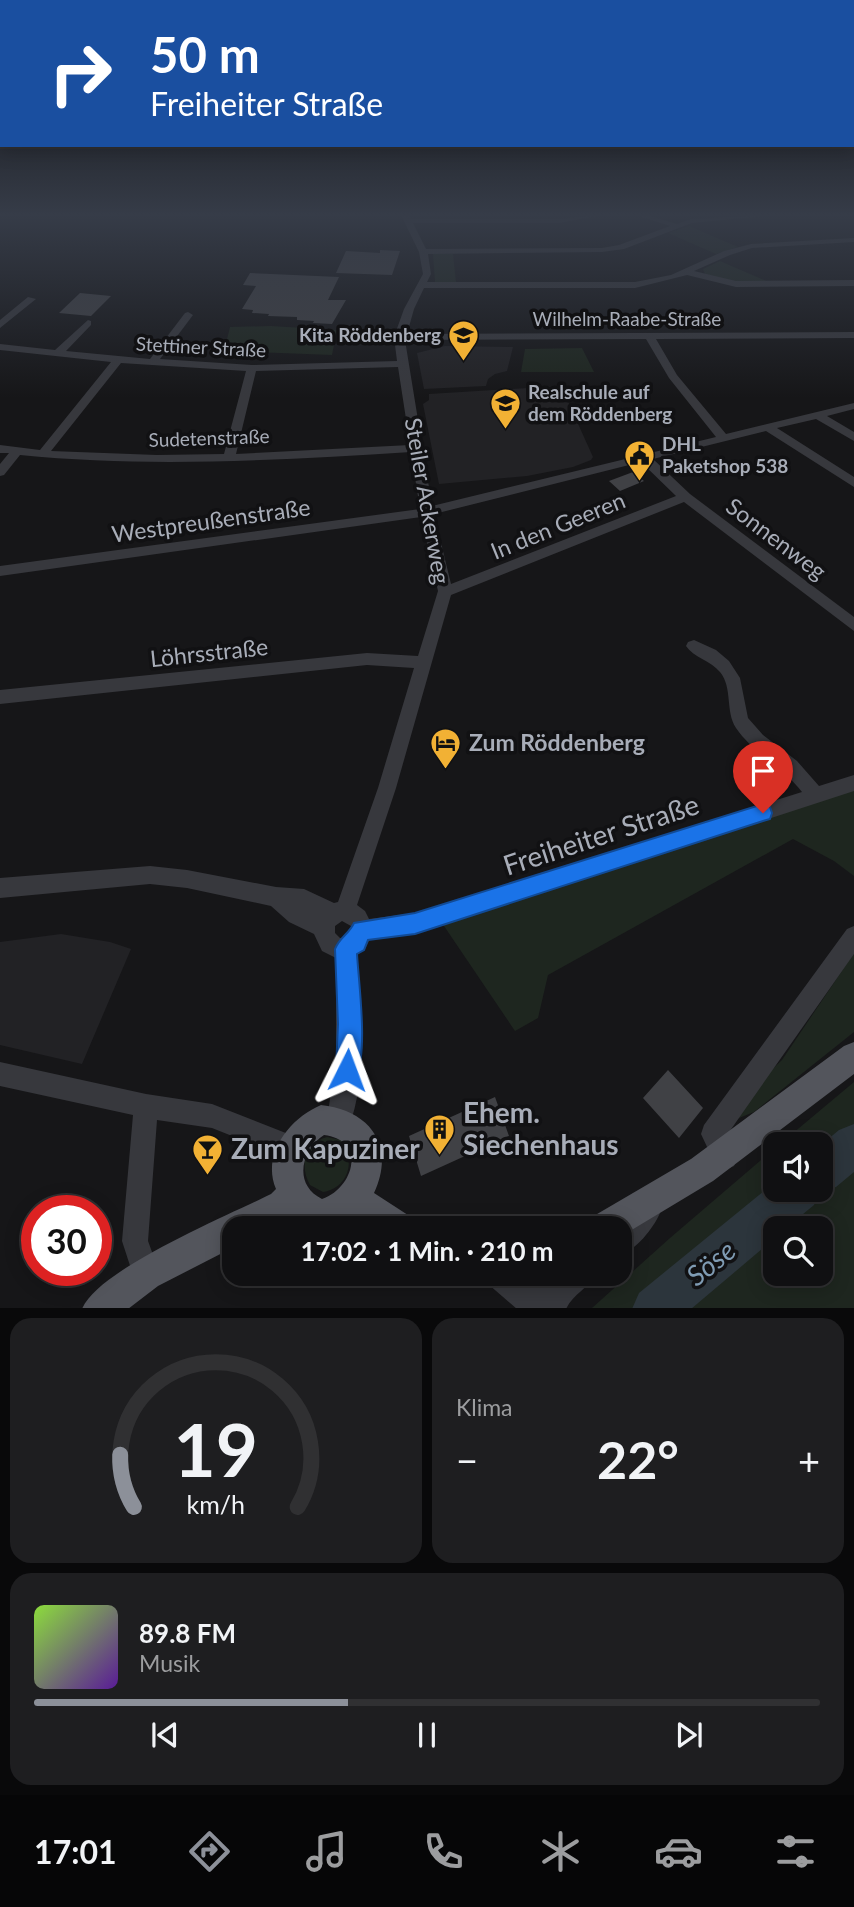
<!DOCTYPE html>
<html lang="de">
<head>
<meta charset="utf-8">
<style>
	body { margin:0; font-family:Lato,sans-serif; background:#1e1e20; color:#f1f3f6; height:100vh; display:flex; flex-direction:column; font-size:26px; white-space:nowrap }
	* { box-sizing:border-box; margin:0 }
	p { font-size:23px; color:#9c9d9f }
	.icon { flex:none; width:38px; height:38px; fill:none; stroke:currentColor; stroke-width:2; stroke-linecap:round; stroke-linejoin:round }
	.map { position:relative; height:1308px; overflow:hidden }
	.details { display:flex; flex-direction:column; gap:10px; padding:10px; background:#09090a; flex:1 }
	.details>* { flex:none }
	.guide { position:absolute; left:0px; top:0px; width:854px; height:147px; box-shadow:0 4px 18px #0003,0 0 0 2px #303032; background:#1a4fa0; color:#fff; overflow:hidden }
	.buttons { position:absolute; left:763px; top:1132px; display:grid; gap:14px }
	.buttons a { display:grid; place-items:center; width:70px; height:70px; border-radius:14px; background:#101012; box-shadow:0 4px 18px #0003,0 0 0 2px #303032; font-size:35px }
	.speed { position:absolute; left:21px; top:1195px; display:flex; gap:14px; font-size:35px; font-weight:700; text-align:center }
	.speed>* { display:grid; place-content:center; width:91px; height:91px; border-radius:50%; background:#101012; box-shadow:0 4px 18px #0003,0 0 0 2px #303032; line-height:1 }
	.speed .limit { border:10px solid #d22; background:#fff; color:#111 }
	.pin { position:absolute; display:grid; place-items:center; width:60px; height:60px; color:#fff; margin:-72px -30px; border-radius:50% 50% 50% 0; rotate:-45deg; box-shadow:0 0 7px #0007 }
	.pin .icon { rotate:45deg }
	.me { position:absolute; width:77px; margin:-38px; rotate:3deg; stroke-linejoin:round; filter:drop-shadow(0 0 5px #0008) }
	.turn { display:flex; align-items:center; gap:24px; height:147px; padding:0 35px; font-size:32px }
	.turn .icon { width:91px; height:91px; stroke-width:2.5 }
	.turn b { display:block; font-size:49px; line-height:60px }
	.big { font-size:52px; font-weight:700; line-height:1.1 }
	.details .widget { flex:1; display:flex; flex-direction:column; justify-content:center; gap:10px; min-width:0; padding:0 24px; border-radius:21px; background:#1e1e20 }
	.details .dial { align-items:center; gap:0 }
	.dial svg { height:182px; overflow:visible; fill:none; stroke:#303032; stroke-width:7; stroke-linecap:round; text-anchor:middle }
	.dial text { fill:#f1f3f6; stroke:none }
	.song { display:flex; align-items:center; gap:21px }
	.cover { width:84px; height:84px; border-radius:10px; background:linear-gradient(135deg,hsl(90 70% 55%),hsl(270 70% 35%)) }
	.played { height:7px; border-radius:4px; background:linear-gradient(90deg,#8c9099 40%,#303032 40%) }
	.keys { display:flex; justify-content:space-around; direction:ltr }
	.heat { display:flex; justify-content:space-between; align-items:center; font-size:38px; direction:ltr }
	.details .tiles { flex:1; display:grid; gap:10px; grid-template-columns:1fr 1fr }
	.widget:last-child { grid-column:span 2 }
	.trip { position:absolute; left:222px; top:1216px; width:410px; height:70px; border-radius:21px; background:#101012; box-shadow:0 4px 18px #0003,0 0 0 2px #303032; font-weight:700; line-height:70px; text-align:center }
	.dock { display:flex; height:112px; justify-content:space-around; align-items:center; background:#060607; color:#9c9d9f }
	.dock .icon { width:49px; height:49px }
	.dock .on { color:#8c9099 }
	.dock b { font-size:32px; color:#f1f3f6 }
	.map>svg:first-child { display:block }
	.built { fill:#222225 }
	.green { fill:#1e261f; fill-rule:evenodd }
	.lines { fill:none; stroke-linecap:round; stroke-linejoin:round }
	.river { fill:#2c353c; fill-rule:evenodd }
	.building { fill:#404145 }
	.minor { fill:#37383d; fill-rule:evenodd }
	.major { fill:#53555c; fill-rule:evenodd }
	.route { fill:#1a73e8; stroke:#114b97; stroke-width:2 }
	.labels { text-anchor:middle; stroke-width:7; stroke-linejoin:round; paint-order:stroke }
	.far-street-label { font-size:19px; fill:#a8adb8; stroke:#111113 }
	.far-poi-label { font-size:19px; font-weight:bold; fill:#a8adb8; stroke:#111113; text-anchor:start }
	.street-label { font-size:23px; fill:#a8adb8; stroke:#111113 }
	.poi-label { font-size:23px; font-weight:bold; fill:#a8adb8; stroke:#111113; text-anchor:start }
	.near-street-label { font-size:28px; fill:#a8adb8; stroke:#111113 }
	.near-poi-label { font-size:28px; font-weight:bold; fill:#a8adb8; stroke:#111113; text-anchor:start }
	.near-water-label { font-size:28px; font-style:italic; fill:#7f9bb3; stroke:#111113 }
</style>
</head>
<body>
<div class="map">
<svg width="854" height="1309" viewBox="0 0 854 1309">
	<rect width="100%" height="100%" fill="#161618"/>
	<path class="built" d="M445 346 513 347 507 371 495 374 488 379 486 386 424 389 417 353Z
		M561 386 593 457 591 460 573 467 527 476 439 484 423 404 429 400V394Z
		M61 934 110 942 131 949 82 1064 0 1045V942Z"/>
	<path class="green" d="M689 226 738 247 716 254 668 233Z
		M433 254H453L456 282H435Z
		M720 261 771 283 735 282 705 274 703 269Z
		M271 326 337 330 332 355 224 351 230 327Z
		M582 348 594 372H521L525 349Z
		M854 788V876L834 861 793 839 548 975 538 1018 515 1031 442 923Z
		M854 953V1032L754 1112 729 1122 758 1083 782 1060Z
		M854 1082V1308H592L670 1238 775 1148V1190H821V1144H780ZM775 1228H821V1274H775Z
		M327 1137 341 1140C356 1160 349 1188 323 1192L310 1185C299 1166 305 1143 327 1137Z"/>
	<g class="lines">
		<path class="river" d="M854 1124V1172L836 1187 819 1192 814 1205 786 1228H775V1238L691 1309H632L639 1293 775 1182V1190H821V1145L839 1130Z"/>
	</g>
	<path class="building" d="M380 250 400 251 392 275 336 273 346 251 380 253Z
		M250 273 339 277 328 300H346L332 324 313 323 314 321 297 320V317L268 316 269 314 252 313 253 310 242 309 256 286 243 285Z
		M80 293 111 296 91 316 59 313Z
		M633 472 644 481 620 491 609 481Z
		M668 1070 703 1108 679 1138 643 1098Z
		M495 1097 509 1136 421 1176 409 1136Z"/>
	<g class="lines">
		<path class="minor" d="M401 215H409L411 219H559L602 215 559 223H413L426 249 602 248 619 245 670 226 636 215H647L677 224 691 219 774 215 692 223 624 249 602 252 428 254 431 274 427 282H635L671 275 724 251 751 244 854 238V242L752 248 730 255 694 271 736 281 854 280V286L736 287 687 275 635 288H424L414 309 407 334 854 332V338L656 339 677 375 726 434 854 403V409L827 416 854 432V441L816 419 777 428 854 477V487L766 431 653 459 690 494 854 617V631L684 502 451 595 396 788 357 905 365 911 369 919 415 913 802 792C783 767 753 753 736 728 725 711 733 688 720 672 711 661 693 657 686 646L688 642 694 640 716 650 729 661 740 678 748 718 763 735 797 761 819 786 854 775V791L449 923 415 933 370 939 365 949 357 955C361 1007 368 1080 348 1129L339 1132 330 1129 327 1120 336 1057V958L322 951 314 934 289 922 271 906 187 888 150 884 0 898V878L150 866 187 870 276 887 304 889 334 903 338 902 378 788 414 668 367 665 0 704V690L367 653 418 656 438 591 421 517 0 576V566L420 509 411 452C281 460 150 468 20 455L4 475 0 476V464L9 453H0V445L40 450 111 362 0 350V344L55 350 88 320 91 321V325L66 351 150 359 185 313 188 312 193 315 160 359 252 365 397 361 394 337 404 309 423 274 419 252ZM646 339 669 378 716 437 432 506 405 340ZM121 363 246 371 224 454 157 455 51 451ZM398 367 410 445 236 454 256 371ZM641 462 676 496 451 584 434 514ZM342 921 351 926V933L346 938H340L335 933V926Z
			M28 297 36 299 0 328V320Z
			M854 926V954L727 1135 738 1157 734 1166 725 1170 716 1166 701 1134 704 1125 847 929Z
			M0 1062 146 1094 212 1104 301 1139 304 1148 301 1157 292 1160 212 1128 157 1120 148 1241 160 1274 156 1284 146 1288 136 1284 122 1241 133 1115 0 1086Z
			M647 1200 656 1204 660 1213C653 1229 636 1250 620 1255V1228H614L638 1204Z
			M484 1274H519L522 1277 521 1274H549L551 1281 559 1274H595C588 1289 573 1294 566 1309H517L488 1284Z"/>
		<path class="major" d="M854 1042V1074L713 1181 620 1237V1228H587L592 1217 691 1159 844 1046Z
			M321 1105C370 1110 396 1146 374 1193L411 1217 416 1228H372L354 1217C333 1231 312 1232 292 1217L269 1228H234V1247L158 1286 128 1309H82C98 1269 229 1215 271 1194L276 1189C261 1154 290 1118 321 1105ZM324 1135C367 1140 354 1188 322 1199 293 1185 301 1150 324 1135Z"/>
	</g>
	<linearGradient id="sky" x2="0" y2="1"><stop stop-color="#0c0c0d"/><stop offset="0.54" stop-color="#363c48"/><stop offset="1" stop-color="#363c48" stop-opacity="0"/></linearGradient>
	<rect width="854" height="398" fill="url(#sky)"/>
	<path class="route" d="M763 804 770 807 772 813 770 819 763 821 415 934 368 940 364 950 357 954C359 987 368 1049 356 1078L347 1081 339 1078 336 1070 338 1024 335 949C339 938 349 934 354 923L415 913Z"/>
	<defs>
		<symbol id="school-pin" viewBox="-11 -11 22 30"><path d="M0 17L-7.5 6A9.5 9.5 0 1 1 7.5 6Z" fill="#f2b134" stroke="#111113"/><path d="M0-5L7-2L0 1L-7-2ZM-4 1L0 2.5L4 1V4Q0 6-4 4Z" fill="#111"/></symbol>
		<symbol id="civic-pin" viewBox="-11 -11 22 30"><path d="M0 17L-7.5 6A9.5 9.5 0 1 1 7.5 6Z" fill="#f2b134" stroke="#111113"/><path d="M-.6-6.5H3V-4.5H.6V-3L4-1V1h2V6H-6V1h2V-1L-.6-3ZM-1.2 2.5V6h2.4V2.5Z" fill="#111"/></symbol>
		<symbol id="hotel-pin" viewBox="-11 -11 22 30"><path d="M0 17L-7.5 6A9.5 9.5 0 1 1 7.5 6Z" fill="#f2b134" stroke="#111113"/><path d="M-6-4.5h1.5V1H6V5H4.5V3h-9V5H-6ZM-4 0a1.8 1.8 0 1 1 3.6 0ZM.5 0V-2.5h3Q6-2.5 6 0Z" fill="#111"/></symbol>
		<symbol id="building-pin" viewBox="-11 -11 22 30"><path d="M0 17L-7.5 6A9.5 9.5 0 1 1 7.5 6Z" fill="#f2b134" stroke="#111113"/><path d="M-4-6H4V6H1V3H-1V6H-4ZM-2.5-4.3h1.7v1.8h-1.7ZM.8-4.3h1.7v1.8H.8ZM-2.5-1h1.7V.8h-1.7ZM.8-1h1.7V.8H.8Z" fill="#111"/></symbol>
		<symbol id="bar-pin" viewBox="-11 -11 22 30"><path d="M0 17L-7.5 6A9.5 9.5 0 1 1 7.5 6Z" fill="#f2b134" stroke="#111113"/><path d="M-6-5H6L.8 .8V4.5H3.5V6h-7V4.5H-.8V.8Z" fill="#111"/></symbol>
	</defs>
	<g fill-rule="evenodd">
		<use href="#school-pin" x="446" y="318" width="35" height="47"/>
		<use href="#school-pin" x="488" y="386" width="35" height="47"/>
		<use href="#civic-pin" x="622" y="438" width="35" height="47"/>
		<use href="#hotel-pin" x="428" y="726" width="35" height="47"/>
		<use href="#building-pin" x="422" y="1112" width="35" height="47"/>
		<use href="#bar-pin" x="190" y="1132" width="35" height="47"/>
	</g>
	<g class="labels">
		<g class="far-street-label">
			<text x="627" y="326">Wilhelm-Raabe-Straße</text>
			<text transform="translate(201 347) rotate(3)" y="7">Stettiner Straße</text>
			<text transform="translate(209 438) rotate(-2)" y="7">Sudetenstraße</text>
		</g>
		<g class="far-poi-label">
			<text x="441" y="342" text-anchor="end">Kita Röddenberg</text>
			<text x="528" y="399">Realschule auf<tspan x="528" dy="22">dem Röddenberg</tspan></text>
			<text x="662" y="451">DHL<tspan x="662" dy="22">Paketshop 538</tspan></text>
		</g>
		<g class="street-label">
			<text transform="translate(427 501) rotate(80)" y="8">Steiler Ackerweg</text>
			<text transform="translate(211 521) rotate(-8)" y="8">Westpreußenstraße</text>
			<text transform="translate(558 526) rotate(-22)" y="8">In den Geeren</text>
			<text transform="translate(776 539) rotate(37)" y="8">Sonnenweg</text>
			<text transform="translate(209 653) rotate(-6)" y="8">Löhrsstraße</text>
		</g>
		<g class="poi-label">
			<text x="469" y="751">Zum Röddenberg</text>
		</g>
		<g class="near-street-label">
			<text transform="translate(601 835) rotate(-18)" y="10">Freiheiter Straße</text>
		</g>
		<g class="near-poi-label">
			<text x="463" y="1123">Ehem.<tspan x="463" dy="32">Siechenhaus</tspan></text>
			<text x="231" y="1159">Zum Kapuziner</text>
		</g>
		<g class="near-water-label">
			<text transform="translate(711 1263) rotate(-39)" y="10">Söse</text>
		</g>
	</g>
</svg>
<div class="buttons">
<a><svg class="icon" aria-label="sound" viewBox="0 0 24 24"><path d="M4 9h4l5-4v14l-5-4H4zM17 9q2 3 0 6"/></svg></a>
<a><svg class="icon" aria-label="search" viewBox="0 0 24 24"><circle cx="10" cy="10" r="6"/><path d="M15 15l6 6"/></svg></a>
</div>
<div class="speed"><div class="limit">30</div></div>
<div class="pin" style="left:763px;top:813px;background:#d93025"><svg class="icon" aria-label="arrive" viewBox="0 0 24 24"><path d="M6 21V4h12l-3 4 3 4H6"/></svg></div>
<svg class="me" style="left:347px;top:1070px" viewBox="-20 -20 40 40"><path d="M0-17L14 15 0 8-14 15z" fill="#1a73e8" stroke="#fff" stroke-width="4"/></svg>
<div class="trip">17:02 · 1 Min. · 210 m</div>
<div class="guide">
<div class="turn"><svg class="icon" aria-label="right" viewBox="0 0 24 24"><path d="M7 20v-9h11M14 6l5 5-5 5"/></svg><div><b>50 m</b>Freiheiter Straße</div></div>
</div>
</div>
<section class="details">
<div class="tiles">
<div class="widget dial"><svg viewBox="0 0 100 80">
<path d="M14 69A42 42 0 1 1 86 69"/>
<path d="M14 69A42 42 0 0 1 8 46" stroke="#8c9099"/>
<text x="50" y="56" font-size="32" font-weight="700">19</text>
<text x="50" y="72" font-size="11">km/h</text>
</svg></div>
<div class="widget"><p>Klima</p>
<div class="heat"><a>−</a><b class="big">22°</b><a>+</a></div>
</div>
<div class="widget">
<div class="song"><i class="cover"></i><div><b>89.8 FM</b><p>Musik</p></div></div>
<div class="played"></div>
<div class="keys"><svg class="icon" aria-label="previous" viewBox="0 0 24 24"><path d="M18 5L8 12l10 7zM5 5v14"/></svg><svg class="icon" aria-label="pause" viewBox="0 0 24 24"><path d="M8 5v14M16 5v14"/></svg><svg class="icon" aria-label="next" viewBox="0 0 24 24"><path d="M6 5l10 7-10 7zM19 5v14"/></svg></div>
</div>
</div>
</section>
<nav class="dock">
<b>17:01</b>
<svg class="icon on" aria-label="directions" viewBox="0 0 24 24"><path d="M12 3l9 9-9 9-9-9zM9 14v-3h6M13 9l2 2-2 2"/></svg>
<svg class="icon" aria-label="music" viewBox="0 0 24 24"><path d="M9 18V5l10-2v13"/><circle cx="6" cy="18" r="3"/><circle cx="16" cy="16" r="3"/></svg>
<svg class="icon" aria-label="phone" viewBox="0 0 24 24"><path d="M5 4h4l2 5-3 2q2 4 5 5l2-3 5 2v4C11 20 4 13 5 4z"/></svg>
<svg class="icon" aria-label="climate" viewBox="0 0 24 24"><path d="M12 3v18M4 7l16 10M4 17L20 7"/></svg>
<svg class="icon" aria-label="car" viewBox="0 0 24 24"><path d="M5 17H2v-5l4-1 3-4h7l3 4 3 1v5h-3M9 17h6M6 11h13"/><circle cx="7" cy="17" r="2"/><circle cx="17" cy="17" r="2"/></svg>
<svg class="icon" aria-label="filters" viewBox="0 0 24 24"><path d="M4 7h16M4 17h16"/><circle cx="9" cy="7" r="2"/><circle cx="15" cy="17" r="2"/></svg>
</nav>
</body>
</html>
